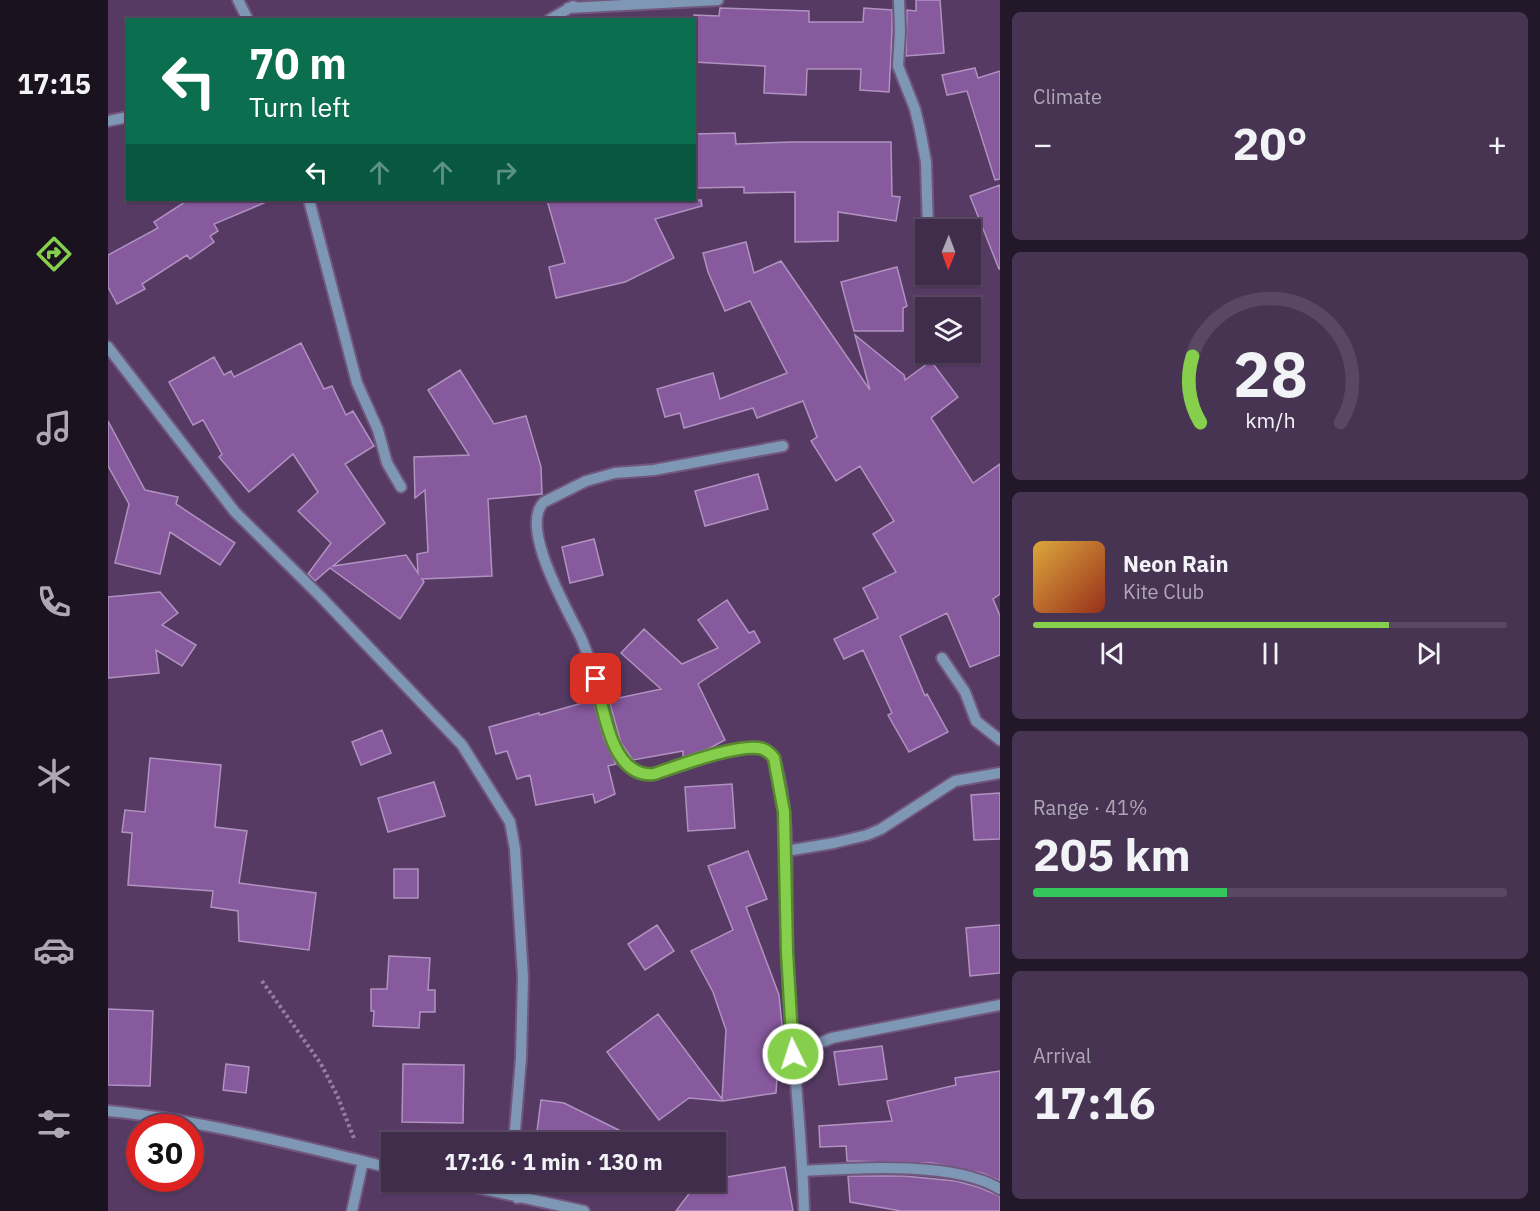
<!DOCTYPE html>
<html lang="en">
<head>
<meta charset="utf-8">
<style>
	body { margin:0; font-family:"IBM Plex Sans",sans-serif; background:#473452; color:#f1f3f6; height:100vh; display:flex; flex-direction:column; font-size:22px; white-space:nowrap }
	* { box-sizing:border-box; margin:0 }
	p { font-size:20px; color:#aea7b5 }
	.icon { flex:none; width:33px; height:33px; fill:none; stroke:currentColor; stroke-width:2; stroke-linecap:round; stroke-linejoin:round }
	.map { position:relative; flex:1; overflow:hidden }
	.panel { display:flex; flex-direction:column; gap:12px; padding:12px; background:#231829; width:540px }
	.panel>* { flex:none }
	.top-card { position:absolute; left:18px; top:18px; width:570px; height:183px; border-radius:0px; box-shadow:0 2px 4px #0004,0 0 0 2px #594863; background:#0b6e4f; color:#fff; overflow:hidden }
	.needle { width:39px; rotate:181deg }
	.fabs { position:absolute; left:807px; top:219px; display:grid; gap:12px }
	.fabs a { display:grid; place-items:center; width:66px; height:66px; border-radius:0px; background:#402c4b; box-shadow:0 2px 4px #0004,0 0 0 2px #594863; font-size:30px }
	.speed { position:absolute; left:18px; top:1114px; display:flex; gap:12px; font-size:30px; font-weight:700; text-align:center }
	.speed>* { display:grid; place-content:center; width:78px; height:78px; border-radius:50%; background:#402c4b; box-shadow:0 2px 4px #0004,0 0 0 2px #594863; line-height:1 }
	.speed .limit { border:9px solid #d22; background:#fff; color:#111 }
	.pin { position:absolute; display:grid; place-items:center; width:51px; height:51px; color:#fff; margin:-26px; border-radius:12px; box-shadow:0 3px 9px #0006 }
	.me { position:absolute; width:66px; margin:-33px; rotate:356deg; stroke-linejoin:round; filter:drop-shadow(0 0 4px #0008) }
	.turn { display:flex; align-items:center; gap:21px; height:126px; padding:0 24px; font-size:27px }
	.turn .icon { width:78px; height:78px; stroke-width:2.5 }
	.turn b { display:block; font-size:42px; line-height:51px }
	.lanes { display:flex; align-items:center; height:57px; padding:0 24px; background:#0003; justify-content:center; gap:30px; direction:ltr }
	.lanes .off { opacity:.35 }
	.big { font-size:45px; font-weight:800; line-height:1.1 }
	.panel .card { flex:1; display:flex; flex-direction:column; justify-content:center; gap:9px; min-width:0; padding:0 21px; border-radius:9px; background:#473452 }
	.panel .dial { align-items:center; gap:0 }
	.dial svg { height:156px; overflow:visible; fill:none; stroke:#594863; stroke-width:7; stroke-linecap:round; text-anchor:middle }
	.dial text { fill:#f1f3f6; stroke:none }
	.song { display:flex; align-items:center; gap:18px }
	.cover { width:72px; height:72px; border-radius:9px; background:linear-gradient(135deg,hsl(40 70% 55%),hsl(10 70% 35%)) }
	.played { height:6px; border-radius:3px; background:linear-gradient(90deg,#86cf4c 75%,#594863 75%) }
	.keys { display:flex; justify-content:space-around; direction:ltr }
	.heat { display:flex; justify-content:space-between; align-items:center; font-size:33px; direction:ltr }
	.charge { height:9px; border-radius:4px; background:linear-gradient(90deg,#34c759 41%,#594863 0) }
	.trip { position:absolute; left:273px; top:1132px; width:345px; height:60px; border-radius:0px; background:#402c4b; box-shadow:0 2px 4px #0004,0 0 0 2px #594863; font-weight:800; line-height:60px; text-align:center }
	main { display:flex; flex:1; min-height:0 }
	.tabs { display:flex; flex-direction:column; width:108px; justify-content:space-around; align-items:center; background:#1a121e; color:#aea7b5 }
	.tabs .icon { width:42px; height:42px }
	.tabs .selected { color:#86cf4c }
	.tabs b { font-size:27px; color:#f1f3f6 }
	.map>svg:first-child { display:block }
	.building { fill:#87599d; stroke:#b092c0; stroke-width:1.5 }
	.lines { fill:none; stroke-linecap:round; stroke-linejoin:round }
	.minor-casing { stroke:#71577e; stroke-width:14 }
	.path { stroke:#957ea1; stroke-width:4; stroke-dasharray:3 3; stroke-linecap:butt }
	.minor { stroke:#7e97b4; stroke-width:10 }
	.route-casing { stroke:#578731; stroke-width:15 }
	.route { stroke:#86cf4c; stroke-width:10 }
</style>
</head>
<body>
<main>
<nav class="tabs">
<b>17:15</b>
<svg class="icon selected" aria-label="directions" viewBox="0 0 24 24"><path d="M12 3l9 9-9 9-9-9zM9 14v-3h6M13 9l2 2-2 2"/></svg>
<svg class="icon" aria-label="music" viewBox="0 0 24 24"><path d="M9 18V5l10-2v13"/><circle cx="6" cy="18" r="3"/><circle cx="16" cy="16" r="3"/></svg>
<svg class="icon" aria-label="phone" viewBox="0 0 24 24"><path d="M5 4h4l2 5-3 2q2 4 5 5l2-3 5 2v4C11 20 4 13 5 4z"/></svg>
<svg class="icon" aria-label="climate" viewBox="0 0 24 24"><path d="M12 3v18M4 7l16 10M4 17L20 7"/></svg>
<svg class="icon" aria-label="car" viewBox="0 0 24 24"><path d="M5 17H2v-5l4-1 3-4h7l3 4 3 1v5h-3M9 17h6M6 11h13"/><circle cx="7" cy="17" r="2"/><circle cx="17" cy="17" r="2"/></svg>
<svg class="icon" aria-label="filters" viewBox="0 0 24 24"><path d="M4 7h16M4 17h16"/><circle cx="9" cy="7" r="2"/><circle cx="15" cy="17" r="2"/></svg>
</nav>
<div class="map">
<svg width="892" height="1211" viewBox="0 0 892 1211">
	<rect width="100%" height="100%" fill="#563a64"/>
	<path class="building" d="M808 0H832L836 53 798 56 799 10 808 11Z
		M612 8 701 11V22H755L756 8 784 10V32L781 92 752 90 753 69H699L698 95 656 93 657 66 586 62V15L611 16Z
		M867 68 870 78 892 71V179L887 180 859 91 839 95 834 75Z
		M627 133 628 144 684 142H783L784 196 792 197 788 221 730 212V241L687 242V192L636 193V187L586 188V134Z
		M892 185V269H891L862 196Z
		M80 200H163L106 224 110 231 102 236 106 242 82 259 79 255 34 284 37 289 9 304 0 287V255L50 228 46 222Z
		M439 200H593L594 206 547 219 566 258 517 282 448 298 441 267 457 263Z
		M638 242 646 273 673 261 762 390 747 335 796 375 797 380 823 361 850 397 823 418 865 483 892 464V594L885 599 892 616V655L862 667 839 613 792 636 817 696 819 694 840 732 801 752 780 715 784 713 755 650 736 659 726 639 770 618 755 588 788 572 765 534 786 521 752 466 728 481 703 441 709 437 695 401 649 418 645 408 576 428 572 413 557 417 549 389 605 373 612 399 679 373 642 301 617 311 600 272 595 253Z
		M789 267 799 306 795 308V331H746L733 282Z
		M193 343 216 389 224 386 238 415 245 411 266 446 237 464 277 523 225 566 298 555 310 573 309 554 320 552 317 490 307 498 306 457 361 455 320 390 352 370 386 424 418 416 433 467 434 494 380 499 384 576 314 579 316 582 292 619 222 568 207 581 200 574 223 543 190 511 210 492 185 454 141 492 111 457 114 454 95 420 85 425 61 382 106 357 116 375 123 371 126 377Z
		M0 421 37 490 70 497 68 504 127 543 112 565 62 532 52 574 7 563 21 504 0 466Z
		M650 474 660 509 597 526 587 491Z
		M486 539 495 575 462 583 454 547Z
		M52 592 70 613 54 625 88 645 74 666 48 650 51 673 0 678V597Z
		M619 600 641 633 646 631 652 642 590 684 617 740 600 749 575 757V751L525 760 513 743 501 700 553 689 513 653 536 629 574 664 610 648 590 620Z
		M485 700 496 739 508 764 500 766 507 794 487 803 485 794 428 805 422 775 409 779 399 751 388 754 381 727 431 713 432 715Z
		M274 730 283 753 253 765 244 742Z
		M42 758 113 765 107 827 139 831 131 883 208 893 201 950 131 941 130 911 103 907 105 891 20 885 24 833 14 832 17 810 37 812Z
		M326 782 337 816 280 832 270 798Z
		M624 784 627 828 580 831 577 787Z
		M892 793V839L866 840 863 795Z
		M640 851 659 899 638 907 671 995 676 1045H673V1077H669L668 1093 615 1101 581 1098 551 1120 499 1052 550 1014 614 1099 618 1030 605 992 583 951 625 930 600 866Z
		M286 869H310V898H286Z
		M549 925 566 951 537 970 520 944Z
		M892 925V973L862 976 858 928Z
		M281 956 322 958 320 990H327V1012H312L311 1028 265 1026 266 1011H263V989H279Z
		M0 1009 45 1011 42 1086 0 1085Z
		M774 1046 779 1079 731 1085 726 1052Z
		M118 1064 141 1067 138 1093 115 1090Z
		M295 1064 356 1065 355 1123 294 1122Z
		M892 1071V1181L874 1173 824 1163 739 1161 738 1146 712 1147 711 1126 784 1121 779 1101 848 1085 847 1078Z
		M433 1100 456 1103 537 1143H466L428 1139Z
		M677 1167 685 1211H568L590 1182H608V1179Z
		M740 1176H796L848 1181 870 1187 892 1196V1211H793L742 1202Z"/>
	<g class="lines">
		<defs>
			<path id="minor" d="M130 0 140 20
				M791 0 792 32 790 66 807 109 812 130 818 162 820 230
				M460 8 610 0
				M441 20 465 6
				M0 121 20 117
				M201 200 249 383 270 430 279 463 293 487
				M0 347 127 512 212 596 354 745 402 822 407 849 415 977 413 1058 406 1143
				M675 446 546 470 507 473 478 481 436 502C410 527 461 612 473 638 478 650 483 663 487 676 496 702 497 731 511 755 515 762 524 770 531 773 542 777 552 772 562 769 583 762 636 742 656 749 660 751 663 754 666 758 685 820 676 888 679 952 682 1039 694 1125 696 1211
				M834 658 857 692 868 721 892 740
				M678 851 726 843 759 835 773 829 847 781 892 773
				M685 1054 724 1038 892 1005
				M0 1111C95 1120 190 1146 284 1168
				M695 1171C748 1168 846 1161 892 1189
				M343 1182 476 1211
				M408 1182 409 1198
				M244 1211 255 1161"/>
		</defs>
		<use href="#minor" class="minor-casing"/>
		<path class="path" d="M154 981 213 1064 229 1095 247 1141"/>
		<use href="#minor" class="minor"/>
	</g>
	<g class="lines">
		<defs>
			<path id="route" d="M488 679C495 709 504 779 546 774 570 766 633 742 655 749 660 751 663 754 666 758L676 812 679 952 685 1054"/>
		</defs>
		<use href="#route" class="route-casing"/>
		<use href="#route" class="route"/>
	</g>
</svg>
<div class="fabs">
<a><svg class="needle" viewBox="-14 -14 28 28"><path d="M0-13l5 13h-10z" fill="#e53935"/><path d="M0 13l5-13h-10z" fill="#aea7b5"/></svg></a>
<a><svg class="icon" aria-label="layers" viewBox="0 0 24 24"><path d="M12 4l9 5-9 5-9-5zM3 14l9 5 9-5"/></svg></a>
</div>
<div class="speed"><div class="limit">30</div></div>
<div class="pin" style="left:488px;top:679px;background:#d93025"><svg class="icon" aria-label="arrive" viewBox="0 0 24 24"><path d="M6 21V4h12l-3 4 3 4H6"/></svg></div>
<svg class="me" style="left:685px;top:1054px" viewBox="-20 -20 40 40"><circle r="17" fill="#86cf4c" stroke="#fff" stroke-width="3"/><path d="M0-11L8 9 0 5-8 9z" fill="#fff"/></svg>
<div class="trip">17:16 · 1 min · 130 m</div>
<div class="top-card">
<div class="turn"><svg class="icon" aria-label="left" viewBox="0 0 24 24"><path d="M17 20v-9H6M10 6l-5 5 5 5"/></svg><div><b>70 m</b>Turn left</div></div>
<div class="lanes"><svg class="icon" aria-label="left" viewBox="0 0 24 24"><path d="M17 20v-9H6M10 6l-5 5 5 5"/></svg><svg class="icon off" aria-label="ahead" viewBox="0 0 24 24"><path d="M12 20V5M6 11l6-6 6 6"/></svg><svg class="icon off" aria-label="ahead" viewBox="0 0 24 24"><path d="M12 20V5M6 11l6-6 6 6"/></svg><svg class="icon off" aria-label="right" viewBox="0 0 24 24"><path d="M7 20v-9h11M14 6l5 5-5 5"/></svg></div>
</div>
</div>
<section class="panel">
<div class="card"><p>Climate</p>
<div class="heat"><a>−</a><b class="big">20°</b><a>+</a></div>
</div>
<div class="card dial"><svg viewBox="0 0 100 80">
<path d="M14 69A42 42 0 1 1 86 69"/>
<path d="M14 69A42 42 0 0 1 10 35" stroke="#86cf4c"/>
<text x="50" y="56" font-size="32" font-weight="700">28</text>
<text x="50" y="72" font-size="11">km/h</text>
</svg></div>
<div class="card">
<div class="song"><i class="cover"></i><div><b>Neon Rain</b><p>Kite Club</p></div></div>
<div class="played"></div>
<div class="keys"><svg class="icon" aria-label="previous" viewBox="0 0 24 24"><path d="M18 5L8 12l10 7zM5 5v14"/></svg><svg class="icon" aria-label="pause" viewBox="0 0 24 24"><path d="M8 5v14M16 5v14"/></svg><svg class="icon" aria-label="next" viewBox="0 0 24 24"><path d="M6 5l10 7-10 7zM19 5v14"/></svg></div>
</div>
<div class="card"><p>Range · 41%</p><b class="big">205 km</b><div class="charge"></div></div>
<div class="card"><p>Arrival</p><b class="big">17:16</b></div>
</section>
</main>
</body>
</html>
